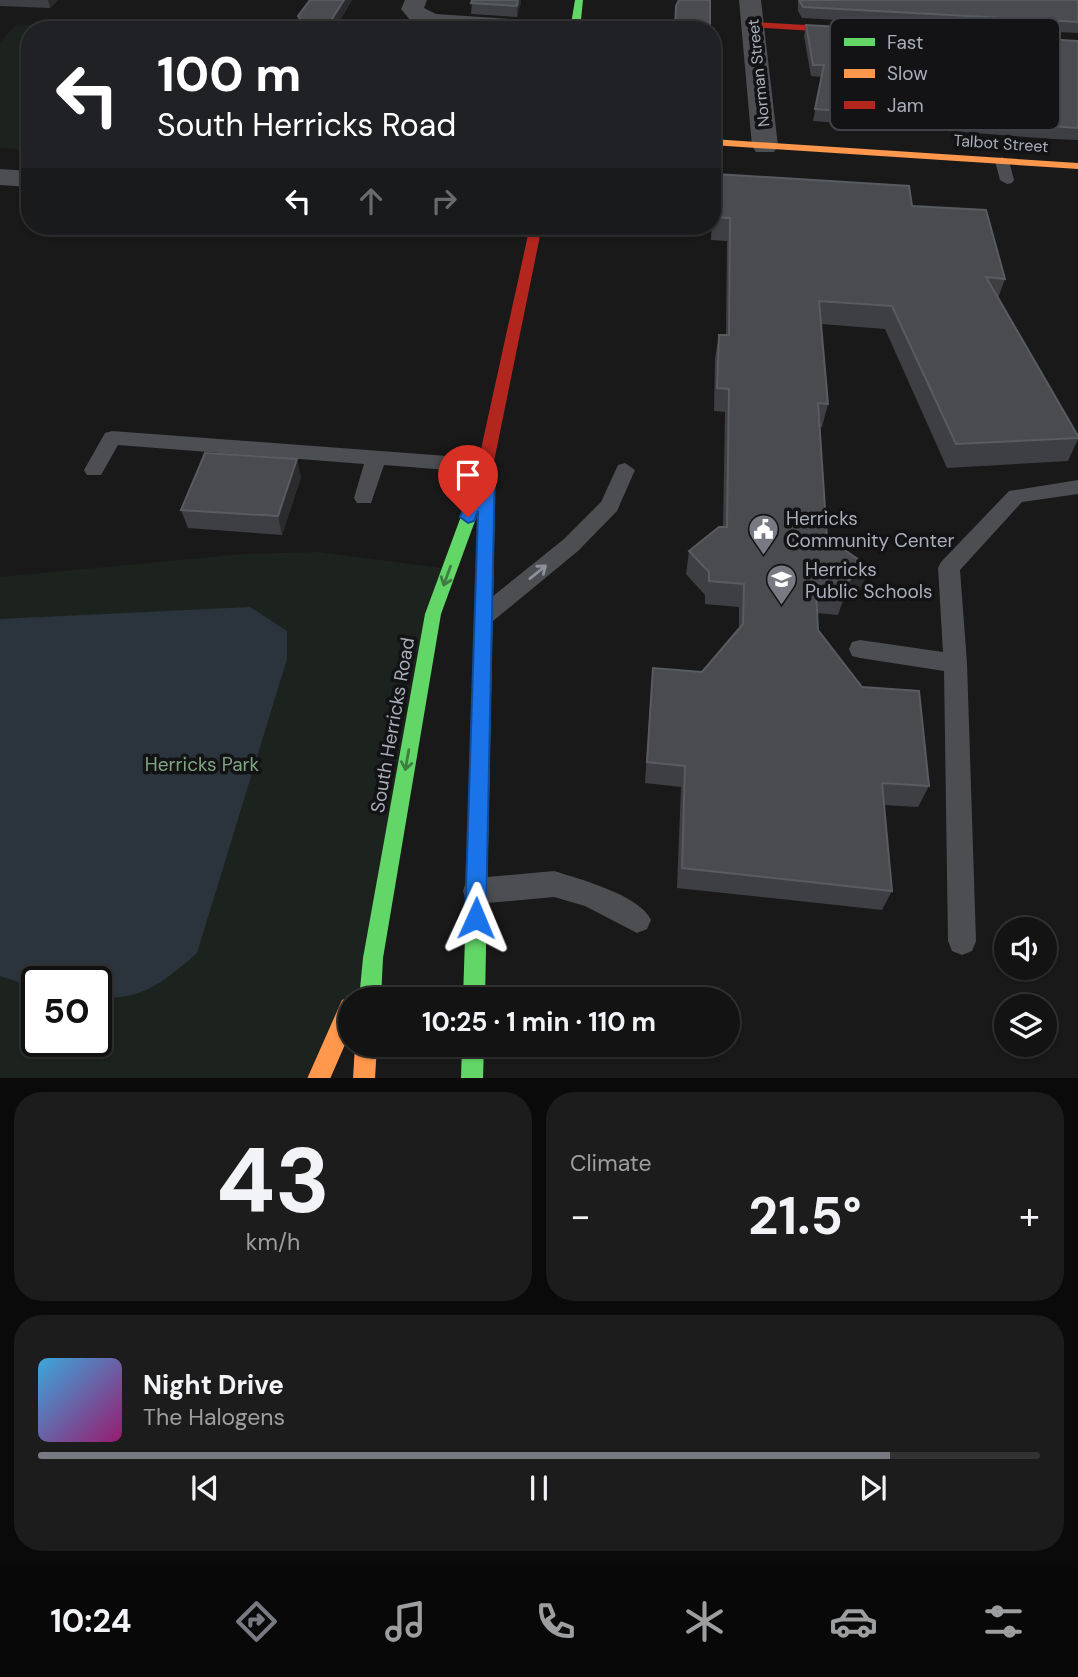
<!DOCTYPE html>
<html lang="en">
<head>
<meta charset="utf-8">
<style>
	body { margin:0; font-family:"DM Sans",sans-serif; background:#1c1c1c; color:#f1f3f6; height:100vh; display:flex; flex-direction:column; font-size:26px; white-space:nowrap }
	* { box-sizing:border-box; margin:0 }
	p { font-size:23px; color:#9d9ea0 }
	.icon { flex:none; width:38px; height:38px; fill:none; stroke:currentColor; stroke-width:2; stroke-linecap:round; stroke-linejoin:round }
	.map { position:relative; height:1078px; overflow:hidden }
	.details { display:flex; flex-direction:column; gap:14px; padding:14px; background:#0a0a0a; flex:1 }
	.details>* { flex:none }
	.top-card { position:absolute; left:21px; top:21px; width:700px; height:214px; border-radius:28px; box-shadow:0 2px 5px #0004,0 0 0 2px #323233; background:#202124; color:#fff; overflow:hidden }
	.controls { position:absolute; left:994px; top:917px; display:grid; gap:14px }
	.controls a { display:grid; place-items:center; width:63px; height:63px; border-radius:50%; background:#131313; box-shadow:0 2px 5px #0004,0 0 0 2px #323233; font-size:35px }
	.speed { position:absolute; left:21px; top:966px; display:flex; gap:14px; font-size:35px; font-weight:700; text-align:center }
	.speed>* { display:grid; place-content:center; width:91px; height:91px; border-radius:50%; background:#131313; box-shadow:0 2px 5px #0004,0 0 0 2px #323233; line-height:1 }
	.speed .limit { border:4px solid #111; border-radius:10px; background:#fff; color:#111 }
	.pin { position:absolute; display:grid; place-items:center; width:60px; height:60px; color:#fff; margin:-72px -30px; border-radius:50% 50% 50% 0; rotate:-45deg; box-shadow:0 0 7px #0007 }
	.pin .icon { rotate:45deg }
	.me { position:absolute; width:77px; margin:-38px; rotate:1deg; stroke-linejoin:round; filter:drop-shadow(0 0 5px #0008) }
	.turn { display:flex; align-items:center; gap:24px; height:147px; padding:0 21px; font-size:32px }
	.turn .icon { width:91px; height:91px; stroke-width:2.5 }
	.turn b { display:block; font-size:49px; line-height:60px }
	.lanes { display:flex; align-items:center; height:66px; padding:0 21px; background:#0003; justify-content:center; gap:35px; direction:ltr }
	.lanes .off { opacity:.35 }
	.big { font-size:52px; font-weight:700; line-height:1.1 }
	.details .tile { flex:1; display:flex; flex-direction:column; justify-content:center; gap:10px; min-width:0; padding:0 24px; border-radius:28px; background:#1c1c1c }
	.details .dial { align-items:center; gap:0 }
	.dial b { font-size:91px; line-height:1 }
	.song { display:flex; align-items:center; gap:21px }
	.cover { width:84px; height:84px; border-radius:10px; background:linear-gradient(135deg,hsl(200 70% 55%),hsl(320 70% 35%)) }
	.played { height:7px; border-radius:4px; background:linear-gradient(90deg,#777a82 85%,#323233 85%) }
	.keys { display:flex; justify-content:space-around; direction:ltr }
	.heat { display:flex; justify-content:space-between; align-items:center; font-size:38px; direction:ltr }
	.details .tiles { flex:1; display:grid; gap:14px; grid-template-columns:1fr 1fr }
	.tile:last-child { grid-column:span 2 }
	.trip { position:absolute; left:338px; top:987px; width:402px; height:70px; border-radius:35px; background:#131313; box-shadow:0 2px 5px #0004,0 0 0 2px #323233; font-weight:700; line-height:70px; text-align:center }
	.dock { display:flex; height:112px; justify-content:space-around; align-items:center; background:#080808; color:#9d9ea0 }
	.dock .icon { width:49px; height:49px }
	.dock .active { color:#777a82 }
	.dock b { font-size:32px; color:#f1f3f6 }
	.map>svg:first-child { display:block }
	.green { fill:#1c231e; fill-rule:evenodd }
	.water { fill:#2b343c }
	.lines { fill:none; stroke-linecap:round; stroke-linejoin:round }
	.lane { fill:#4c4e52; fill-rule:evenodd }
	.street { fill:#4c4e52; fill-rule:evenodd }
	.fast { fill:#63d668; fill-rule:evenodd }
	.slow { fill:#ff974d; fill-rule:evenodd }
	.jam { fill:#b3261e; fill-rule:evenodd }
	.wall { fill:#3e3f42 }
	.shaded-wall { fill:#2a2b2c }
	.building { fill:#4a4b4f; stroke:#585b60; stroke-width:2 }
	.oneway { stroke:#8d919b }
	.oneway2 { stroke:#3f7e43 }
	.route { fill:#1a73e8; stroke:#114b97; stroke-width:2 }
	.labels { text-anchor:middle; stroke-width:7; stroke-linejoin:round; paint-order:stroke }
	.far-street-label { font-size:16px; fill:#a9aeba; stroke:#131315 }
	.poi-label { font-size:19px; fill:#a9aeba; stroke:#131315; text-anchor:start }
	.street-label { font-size:19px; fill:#a9aeba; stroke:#131315 }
	.park-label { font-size:19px; fill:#7fa682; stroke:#131315 }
	.key { fill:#131315; stroke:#404247; stroke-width:2 }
	.key-label { font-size:19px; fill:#a9aeba }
</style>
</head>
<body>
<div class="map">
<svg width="1078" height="1079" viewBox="0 0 1078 1079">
	<rect width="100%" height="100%" fill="#191919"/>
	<path class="green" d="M17 24 131 30H30V150L0 148V42Z
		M318 552 449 569 373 958 354 999H350L318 1078 0 1079V577L243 554ZM37 982H96V1041H37Z"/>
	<path class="water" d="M250 607 287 631V659L197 953C165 981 141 1002 96 997V982H37V988L0 976V619Z"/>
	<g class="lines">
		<path class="lane" d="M1002 157 1009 161 1014 180 1012 183 1007 184 1000 180 995 161Z
			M637 226H655L647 231Z
			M112 431 487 459 497 466 487 473 384 465 371 503H357L354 498 364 464 118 445 101 475H87L84 470 105 433Z
			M625 463 635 470 617 511 578 551 493 621 485 624 477 621 474 615 477 609 564 539 601 502 618 465Z
			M1078 480V494L1022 502 960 570 967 663 976 941 972 951 962 955 952 951 948 941 944 671 860 658 852 656 849 649 852 642 860 640 943 652 938 568 941 562 1009 491Z
			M554 871C579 879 640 895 651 920L647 929 637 933 585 906 554 897 476 904 466 900 463 891 466 882 476 878Z"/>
		<path class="street" d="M405 0H427L424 8 436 14 568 23 579 30 434 28 411 21 401 9Z
			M739 0H761L778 146 774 152H756L752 146Z
			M0 169 30 171V187L0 185Z"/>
		<path class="fast" d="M575 0H583L580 30H570Z
			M482 476 490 481 486 491 492 492 495 496 485 999H463L479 510 441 614 383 958 381 999H359L363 958 425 614 474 481Z
			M462 1045H484L483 1079H461Z"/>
		<path class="slow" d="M712 139 1078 163V169L712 145Z
			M350 997 355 999H350V1033L330 1079H307L342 1000Z
			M355 1045H377L375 1079H353Z"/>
		<path class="jam" d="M753 22 859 28 864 31 859 34 750 27 748 25Z
			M530 226H542L490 481 482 486 474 481Z"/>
	</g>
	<path class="wall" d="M0 0H58L50 8 0 6Z
		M352 0 334 30H302L300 28 298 16Z
		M472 0H521V2L517 17 471 14Z
		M798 0H1078V33L802 18 798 11Z
		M806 25 1078 41V140L1054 139 813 121 822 77 811 76 804 36Z
		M716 174 912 206 1005 279 998 298 1078 436V439L1068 461 947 468 885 329 821 324 828 404 822 427H820L827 538 869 567 861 590 842 603 838 615 817 613 818 630 929 786 918 807 884 805 892 891 882 910 677 888 681 787 645 783 651 690 653 668 702 672 739 629V607L705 604V595L686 574 689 551 723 527 725 412 714 411 715 358 719 335H726L727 241 711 240 713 197Z
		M301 477 282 535 188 528 181 510Z"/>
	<path class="shaded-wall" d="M48 0H58L50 8Z
		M344 0H352L334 30H325Z
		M518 0H521V2L517 17V6Z
		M297 459 301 477 282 535 278 516Z
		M869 567 861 590 842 603 845 592V583Z"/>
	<path class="building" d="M310 0H344L325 30H308L298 16Z
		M472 0H518L517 6 471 3Z
		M679 0H710V30H675L676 6Z
		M799 0H1078V22L803 7Z
		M466 20 513 21 510 30H462Z
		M806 25 1078 41V128L815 109 824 65H813Z
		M716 174 909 186 912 206 986 210 1005 279 986 277 1078 436V438L956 444 892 306 819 301 828 404 818 403 827 538 841 540 842 548 869 567 845 583V592L816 589 818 630 862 687 919 691 929 786 882 783 892 891 682 868 685 766 647 762 653 668 702 672 743 624 744 584 709 581V572L689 551 719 527H727L729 389 717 388 719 335H729L730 218 714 217Z
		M205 453 297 459 278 516 181 510Z"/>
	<defs><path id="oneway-shaft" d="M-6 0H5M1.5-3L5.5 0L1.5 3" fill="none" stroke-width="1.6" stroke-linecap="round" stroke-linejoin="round" transform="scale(1.75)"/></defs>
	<use class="oneway" href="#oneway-shaft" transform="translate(538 572) rotate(-39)"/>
	<g class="oneway2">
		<use href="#oneway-shaft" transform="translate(447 576) rotate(110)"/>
		<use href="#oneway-shaft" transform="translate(407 760) rotate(100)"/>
	</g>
	<path class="route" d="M487 461 495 466 486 918 483 925 476 928 468 925 465 918 478 511 474 521 468 523 460 517 480 466Z"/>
	<defs>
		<symbol id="civic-pin" viewBox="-11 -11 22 30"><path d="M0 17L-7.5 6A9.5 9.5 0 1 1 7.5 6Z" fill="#777a82" stroke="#131315"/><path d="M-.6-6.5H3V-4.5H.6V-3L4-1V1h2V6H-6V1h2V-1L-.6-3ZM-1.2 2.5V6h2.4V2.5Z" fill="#fff"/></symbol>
		<symbol id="school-pin" viewBox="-11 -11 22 30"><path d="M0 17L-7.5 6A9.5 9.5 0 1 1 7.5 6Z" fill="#777a82" stroke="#131315"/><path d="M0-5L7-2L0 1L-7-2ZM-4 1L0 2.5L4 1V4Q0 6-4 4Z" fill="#fff"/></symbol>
	</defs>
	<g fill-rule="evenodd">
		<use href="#civic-pin" x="746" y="512" width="35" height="47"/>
		<use href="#school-pin" x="764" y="562" width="35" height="47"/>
	</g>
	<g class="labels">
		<g class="far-street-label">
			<text transform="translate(758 73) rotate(-96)" y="6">Norman Street</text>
			<text transform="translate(1001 143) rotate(4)" y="6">Talbot Street</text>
		</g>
		<g class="poi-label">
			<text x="786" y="525">Herricks<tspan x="786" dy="22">Community Center</tspan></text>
			<text x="805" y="576">Herricks<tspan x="805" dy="22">Public Schools</tspan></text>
		</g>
		<g class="street-label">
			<text transform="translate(392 725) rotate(-80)" y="7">South Herricks Road</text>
		</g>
		<g class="park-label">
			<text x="202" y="771">Herricks Park</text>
		</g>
	</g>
	<rect x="830" y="18" width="230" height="112" rx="10" class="key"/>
	<rect x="844" y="38" width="31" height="8" fill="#63d668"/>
	<rect x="844" y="69" width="31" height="9" fill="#ff974d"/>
	<rect x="844" y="101" width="31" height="8" fill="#b3261e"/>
	<g class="key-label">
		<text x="887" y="49">Fast</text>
		<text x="887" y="80">Slow</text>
		<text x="887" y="112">Jam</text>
	</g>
</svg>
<div class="controls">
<a><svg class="icon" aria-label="sound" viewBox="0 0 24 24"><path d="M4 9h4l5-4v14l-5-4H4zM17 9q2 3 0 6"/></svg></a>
<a><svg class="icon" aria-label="layers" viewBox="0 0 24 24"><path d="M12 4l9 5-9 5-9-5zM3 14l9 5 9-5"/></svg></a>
</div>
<div class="speed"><div class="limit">50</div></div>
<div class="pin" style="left:468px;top:517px;background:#d93025"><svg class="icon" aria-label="arrive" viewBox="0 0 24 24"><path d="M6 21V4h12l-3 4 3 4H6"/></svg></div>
<svg class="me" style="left:476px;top:918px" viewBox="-20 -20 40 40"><path d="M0-17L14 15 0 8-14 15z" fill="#1a73e8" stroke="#fff" stroke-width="4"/></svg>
<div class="trip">10:25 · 1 min · 110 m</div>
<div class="top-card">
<div class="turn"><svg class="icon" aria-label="left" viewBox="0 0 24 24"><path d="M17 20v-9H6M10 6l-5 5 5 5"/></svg><div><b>100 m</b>South Herricks Road</div></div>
<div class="lanes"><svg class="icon" aria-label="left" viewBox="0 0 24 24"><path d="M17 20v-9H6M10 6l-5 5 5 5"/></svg><svg class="icon off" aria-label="ahead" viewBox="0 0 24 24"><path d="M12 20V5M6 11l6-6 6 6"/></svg><svg class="icon off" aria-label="right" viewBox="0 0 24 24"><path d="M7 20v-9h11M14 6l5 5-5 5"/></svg></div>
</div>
</div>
<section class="details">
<div class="tiles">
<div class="tile dial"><b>43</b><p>km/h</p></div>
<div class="tile"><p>Climate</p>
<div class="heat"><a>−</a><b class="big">21.5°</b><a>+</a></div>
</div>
<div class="tile">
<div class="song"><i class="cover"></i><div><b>Night Drive</b><p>The Halogens</p></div></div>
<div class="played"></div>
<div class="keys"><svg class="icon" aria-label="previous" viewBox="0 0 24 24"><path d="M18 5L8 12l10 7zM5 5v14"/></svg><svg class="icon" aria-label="pause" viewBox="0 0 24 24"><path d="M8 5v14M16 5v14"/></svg><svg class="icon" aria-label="next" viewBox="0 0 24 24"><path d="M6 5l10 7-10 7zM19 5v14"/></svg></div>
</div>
</div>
</section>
<nav class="dock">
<b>10:24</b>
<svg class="icon active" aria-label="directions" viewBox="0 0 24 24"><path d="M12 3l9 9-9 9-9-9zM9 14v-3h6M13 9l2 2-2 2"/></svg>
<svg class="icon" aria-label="music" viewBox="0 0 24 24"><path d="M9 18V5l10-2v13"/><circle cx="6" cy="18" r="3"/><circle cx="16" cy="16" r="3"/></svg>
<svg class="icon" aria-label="phone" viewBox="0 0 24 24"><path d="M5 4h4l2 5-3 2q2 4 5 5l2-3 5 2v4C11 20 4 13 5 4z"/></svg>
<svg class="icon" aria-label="climate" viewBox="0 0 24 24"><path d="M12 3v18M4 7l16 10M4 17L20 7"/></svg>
<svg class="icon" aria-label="car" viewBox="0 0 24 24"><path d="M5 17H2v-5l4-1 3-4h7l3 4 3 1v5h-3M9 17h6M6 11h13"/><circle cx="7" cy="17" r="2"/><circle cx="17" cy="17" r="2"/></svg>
<svg class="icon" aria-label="filters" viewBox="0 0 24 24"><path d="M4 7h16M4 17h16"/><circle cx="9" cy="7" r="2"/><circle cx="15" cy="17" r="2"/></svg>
</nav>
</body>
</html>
